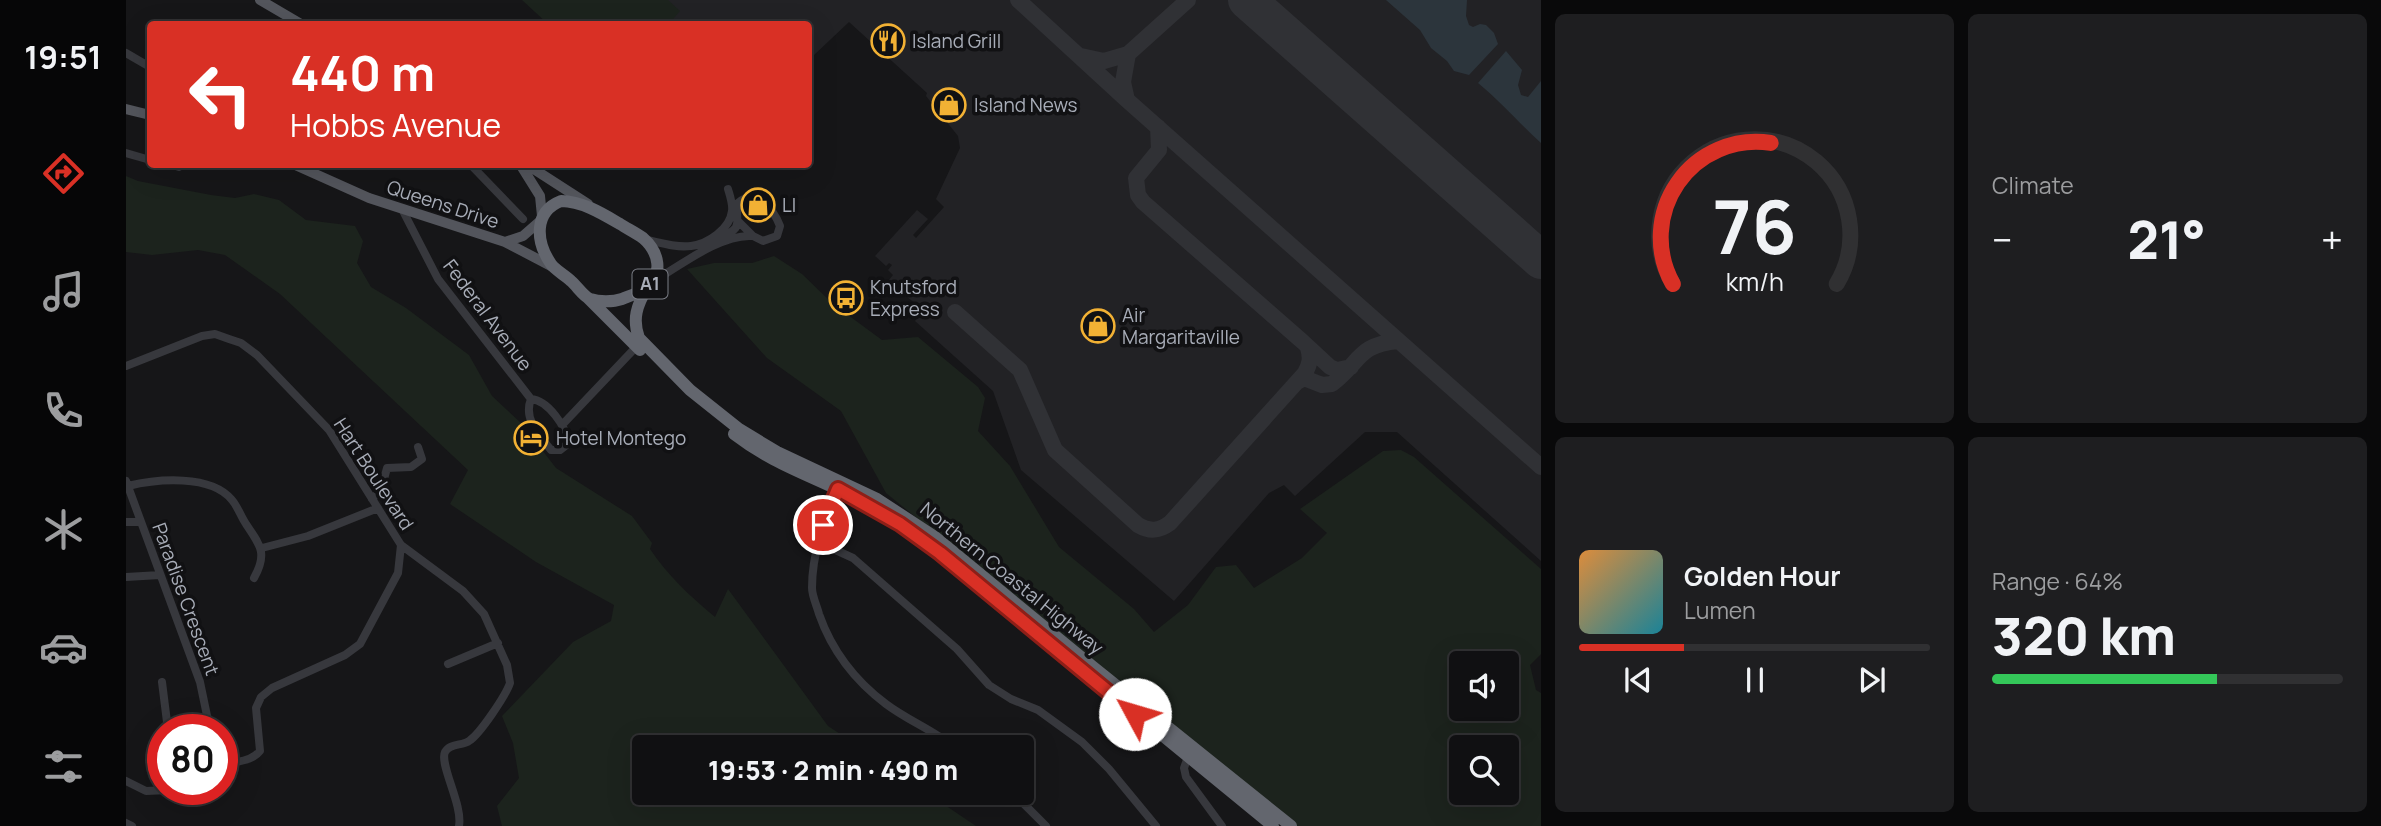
<!DOCTYPE html>
<html lang="en">
<head>
<meta charset="utf-8">
<style>
	body { margin:0; font-family:Manrope,sans-serif; background:#1e1e20; color:#f1f3f6; height:100vh; display:flex; flex-direction:column; font-size:26px; white-space:nowrap }
	* { box-sizing:border-box; margin:0 }
	p { font-size:23px; color:#9c9d9f }
	.icon { flex:none; width:38px; height:38px; fill:none; stroke:currentColor; stroke-width:2; stroke-linecap:round; stroke-linejoin:round }
	.map { position:relative; flex:1; overflow:hidden }
	.side { display:flex; flex-direction:column; gap:14px; padding:14px; background:#09090a; width:840px }
	.side>* { flex:none }
	.top-card { position:absolute; left:21px; top:21px; width:665px; height:147px; border-radius:7px; box-shadow:0 7px 28px #0002,0 0 0 2px #303032; background:#d93025; color:#fff; overflow:hidden }
	.tools { position:absolute; left:1323px; top:651px; display:grid; gap:14px }
	.tools a { display:grid; place-items:center; width:70px; height:70px; border-radius:7px; background:#101012; box-shadow:0 7px 28px #0002,0 0 0 2px #303032; font-size:35px }
	.speed { position:absolute; left:21px; top:714px; display:flex; gap:14px; font-size:35px; font-weight:700; text-align:center }
	.speed>* { display:grid; place-content:center; width:91px; height:91px; border-radius:50%; background:#101012; box-shadow:0 7px 28px #0002,0 0 0 2px #303032; line-height:1 }
	.speed .limit { border:10px solid #d22; background:#fff; color:#111 }
	.pin { position:absolute; display:grid; place-items:center; width:60px; height:60px; color:#fff; margin:-30px; border:4px solid #fff; border-radius:50%; box-shadow:0 2px 7px #0007 }
	.me { position:absolute; width:77px; margin:-38px; rotate:309deg; stroke-linejoin:round; filter:drop-shadow(0 0 5px #0008) }
	.turn { display:flex; align-items:center; gap:24px; height:147px; padding:0 28px; font-size:32px }
	.turn .icon { width:91px; height:91px; stroke-width:2.5 }
	.turn b { display:block; font-size:49px; line-height:60px }
	.big { font-size:52px; font-weight:800; line-height:1.1 }
	.side .widget { flex:1; display:flex; flex-direction:column; justify-content:center; gap:10px; min-width:0; padding:0 24px; border-radius:10px; background:#1e1e20 }
	.side .dial { align-items:center; gap:0 }
	.dial svg { height:182px; overflow:visible; fill:none; stroke:#303032; stroke-width:7; stroke-linecap:round; text-anchor:middle }
	.dial text { fill:#f1f3f6; stroke:none }
	.song { display:flex; align-items:center; gap:21px }
	.cover { width:84px; height:84px; border-radius:10px; background:linear-gradient(135deg,hsl(30 70% 55%),hsl(190 70% 35%)) }
	.played { height:7px; border-radius:4px; background:linear-gradient(90deg,#d93025 30%,#303032 30%) }
	.keys { display:flex; justify-content:space-around; direction:ltr }
	.heat { display:flex; justify-content:space-between; align-items:center; font-size:38px; direction:ltr }
	.charge { height:10px; border-radius:5px; background:linear-gradient(90deg,#34c759 64%,#303032 0) }
	.side .tiles { flex:1; display:grid; gap:14px; grid-template-columns:repeat(2,1fr) }
	.trip { position:absolute; left:506px; top:735px; width:402px; height:70px; border-radius:7px; background:#101012; box-shadow:0 7px 28px #0002,0 0 0 2px #303032; font-weight:800; line-height:70px; text-align:center }
	main { display:flex; flex:1; min-height:0 }
	.dock { display:flex; flex-direction:column; width:126px; justify-content:space-around; align-items:center; background:#060607; color:#9c9d9f }
	.dock .icon { width:49px; height:49px }
	.dock .on { color:#d93025 }
	.dock b { font-size:32px; color:#f1f3f6 }
	.map>svg:first-child { display:block }
	.built { fill:#222225 }
	.green { fill:#1c231d; fill-rule:evenodd }
	.water { fill:#2c353c }
	.lines { fill:none; stroke-linecap:round; stroke-linejoin:round }
	.taxiway { stroke:#303135; stroke-width:16 }
	.runway { stroke:#303135; stroke-width:38 }
	.minor { stroke:#37383d; stroke-width:8 }
	.major { stroke:#53555c; stroke-width:10 }
	.highway { stroke:#63666e; stroke-width:12 }
	.route-casing { stroke:#8d1f18; stroke-width:18 }
	.route { stroke:#d93025; stroke-width:12 }
	.labels { text-anchor:middle; stroke-width:7; stroke-linejoin:round; paint-order:stroke }
	.shield { fill:#111113; stroke:#7b7e86; stroke-width:2 }
	.shield-label { font-size:18px; font-weight:bold; fill:#a8adb8 }
	.poi-label { font-size:19px; fill:#a8adb8; stroke:#111113; text-anchor:start }
	.street-label { font-size:19px; fill:#a8adb8; stroke:#111113 }
</style>
</head>
<body>
<main>
<nav class="dock">
<b>19:51</b>
<svg class="icon on" aria-label="directions" viewBox="0 0 24 24"><path d="M12 3l9 9-9 9-9-9zM9 14v-3h6M13 9l2 2-2 2"/></svg>
<svg class="icon" aria-label="music" viewBox="0 0 24 24"><path d="M9 18V5l10-2v13"/><circle cx="6" cy="18" r="3"/><circle cx="16" cy="16" r="3"/></svg>
<svg class="icon" aria-label="phone" viewBox="0 0 24 24"><path d="M5 4h4l2 5-3 2q2 4 5 5l2-3 5 2v4C11 20 4 13 5 4z"/></svg>
<svg class="icon" aria-label="climate" viewBox="0 0 24 24"><path d="M12 3v18M4 7l16 10M4 17L20 7"/></svg>
<svg class="icon" aria-label="car" viewBox="0 0 24 24"><path d="M5 17H2v-5l4-1 3-4h7l3 4 3 1v5h-3M9 17h6M6 11h13"/><circle cx="7" cy="17" r="2"/><circle cx="17" cy="17" r="2"/></svg>
<svg class="icon" aria-label="filters" viewBox="0 0 24 24"><path d="M4 7h16M4 17h16"/><circle cx="9" cy="7" r="2"/><circle cx="15" cy="17" r="2"/></svg>
</nav>
<div class="map">
<svg width="1415" height="826" viewBox="0 0 1415 826">
	<rect width="100%" height="100%" fill="#161618"/>
	<path class="built" d="M493 0H1415V561L1271 432H1239L1169 496 1158 485 1143 493 1048 601 895 470 867 391 789 321 797 310 762 281 767 275 762 270 766 265 763 263 760 266 749 256 791 210 802 219 787 235 790 238 818 207 810 199 834 148 832 136 800 96 801 93 723 22 687 56 683 52 682 24H520Z"/>
	<path class="green" d="M396 0H542L554 11 543 24H422Z
		M0 176 12 181 85 195 109 198 128 194 153 200 180 220 229 226 237 241 231 263 245 287 280 308 343 355 366 396 395 423 430 468 506 516 526 543 524 549C542 576 564 596 589 617L602 589 702 726 734 747H518V793H801L850 826H376L371 806 393 778 387 743 376 716 447 642 485 621 488 605 410 562 324 504 342 470 154 294 99 255 72 250 26 255 0 252Z
		M648 256 676 274 707 304 756 340 792 337 852 387 859 398 852 431 884 466 933 547 1008 609 1028 632 1062 605 1090 567 1110 565 1128 588 1176 558 1201 533 1174 509 1257 451 1275 450 1288 457 1415 569V654L1404 665 1410 690 1415 693V826H1169L760 493 715 411 641 358 561 269 588 263H626ZM1335 663H1381V709H1335ZM1335 747H1381V793H1335Z"/>
	<path class="water" d="M1260 0H1341L1340 16 1343 25 1347 27 1354 24 1360 25 1368 33 1372 44 1343 75 1328 71 1321 61 1305 48 1294 30Z
		M1380 51 1396 70 1392 85 1395 95 1402 97 1415 81V143C1393 123 1375 102 1352 83Z"/>
	<g class="lines">
		<path class="taxiway" d="M892 0 1001 100 1415 467
			M955 56 978 61 1002 54 1062 0
			M1001 100 997 82 1002 54
			M1032 127 1033 150 1010 178 1012 195 1017 202 1177 342 1204 367 1211 370 1225 367
			M829 312 894 370 929 450 1012 525C1024 532 1033 531 1044 523L1179 373C1184 364 1185 358 1182 348
			M1171 382 1178 378 1196 385 1206 384C1235 362 1231 345 1272 341"/>
		<path class="runway" d="M1121 0 1415 260"/>
		<path class="minor" d="M0 53 24 67
			M0 153 24 160
			M43 164 53 167
			M344 164 397 219
			M277 211 312 279 405 399
			M589 236 594 238C620 226 608 224 612 203 629 187 648 210 654 226L651 236 637 241 627 236 613 222
			M521 240C535 243 550 248 565 246 582 244 604 229 606 211 607 204 604 196 602 189
			M528 281C555 265 595 234 626 236
			M0 366 76 336 89 334 103 339 115 343 131 355 203 430 275 545 337 591 358 614 381 665 384 683C380 695 354 734 343 741 336 746 324 743 319 752 313 764 337 805 333 826
			M405 399C422 400 440 427 443 443L434 450H425C413 435 397 419 405 399Z
			M436 425 511 346
			M0 481 74 682 84 730
			M2 486C31 479 85 474 106 500 112 507 115 517 120 524 134 545 142 553 128 578
			M712 489C698 521 686 553 686 588 686 596 691 606 693 614 706 651 728 680 760 704 781 720 807 730 828 747
			M246 499 255 490 261 468 285 467 296 459 292 447
			M0 522H15
			M692 542 727 558 831 649 863 685 885 699 912 710 956 742 983 769 1030 826
			M136 548 182 536 252 508
			M0 577 34 575
			M322 664 372 643
			M36 682 42 730
			M1063 754 1058 768 1060 777 1096 826
			M96 766C108 761 126 762 134 751L130 708 135 697 146 688 219 655 234 644 272 573 275 545
			M0 781 20 791 65 789
			M887 793 920 826
			M0 823 6 826"/>
		<path class="major" d="M134 0 175 24
			M0 109 24 115
			M167 164 243 198 379 242 425 266
			M394 164 414 196 416 216
			M400 164 462 204
			M379 242 397 236 413 222"/>
		<path class="highway" d="M435 201C456 201 477 214 494 224 502 229 510 233 517 238 533 252 538 274 520 288 514 293 503 296 496 299 487 302 473 302 464 299 457 296 451 286 445 281 439 275 429 270 425 264 410 242 407 212 435 201Z
			M521 288C511 305 506 319 513 338L564 390 613 429 651 452 751 499 809 537 967 667 1165 826
			M462 298 514 350
			M608 434C643 461 675 472 713 490 749 507 782 530 814 553L1147 826"/>
	</g>
	<g class="lines">
		<defs>
			<path id="route" d="M697 525 712 489 774 524 814 553 1009 714"/>
		</defs>
		<use href="#route" class="route-casing"/>
		<use href="#route" class="route"/>
	</g>
	<defs>
		<symbol id="restaurant-ring" viewBox="-11 -11 22 22"><circle r="9.5" fill="#111113" stroke="#f2b134" stroke-width="1.5"/><path d="M-5-6h1v4h1v-4h1v4h1v-4h1v5L-1.5 .5V6h-2V.5L-5-1ZM5-6V6H3V1.5H1.5Q1.5-4 5-6Z" fill="#f2b134"/></symbol>
		<symbol id="shop-ring" viewBox="-11 -11 22 22"><circle r="9.5" fill="#111113" stroke="#f2b134" stroke-width="1.5"/><path d="M-5-2.5h2.3a2.7 3.5 0 0 1 5.4 0H5L5.5 6h-11ZM-1.5-2.5h3a1.5 2.3 0 0 0-3 0Z" fill="#f2b134"/></symbol>
		<symbol id="bus-ring" viewBox="-11 -11 22 22"><circle r="9.5" fill="#111113" stroke="#f2b134" stroke-width="1.5"/><path d="M-5-6H5V4H4V6H2V4H-2V6H-4V4H-5ZM-3.5-4V0h7V-4ZM-3.5 1.2v1.5H-2V1.2ZM2 1.2v1.5H3.5V1.2Z" fill="#f2b134"/></symbol>
		<symbol id="hotel-ring" viewBox="-11 -11 22 22"><circle r="9.5" fill="#111113" stroke="#f2b134" stroke-width="1.5"/><path d="M-6-4.5h1.5V1H6V5H4.5V3h-9V5H-6ZM-4 0a1.8 1.8 0 1 1 3.6 0ZM.5 0V-2.5h3Q6-2.5 6 0Z" fill="#f2b134"/></symbol>
	</defs>
	<g fill-rule="evenodd">
		<use href="#restaurant-ring" x="743" y="22" width="38" height="38"/>
		<use href="#shop-ring" x="804" y="86" width="38" height="38"/>
		<use href="#shop-ring" x="613" y="186" width="38" height="38"/>
		<use href="#bus-ring" x="701" y="279" width="38" height="38"/>
		<use href="#shop-ring" x="953" y="307" width="38" height="38"/>
		<use href="#hotel-ring" x="386" y="419" width="38" height="38"/>
	</g>
	<g class="labels">
		<rect class="shield" x="506.5" y="269.5" width="35" height="29" rx="5"/>
		<g class="shield-label">
			<text x="524" y="290">A1</text>
		</g>
		<g class="poi-label">
			<text x="786" y="48">Island Grill</text>
			<text x="848" y="112">Island News</text>
			<text x="656" y="212">Ll</text>
			<text x="744" y="294">Knutsford<tspan x="744" dy="22">Express</tspan></text>
			<text x="996" y="322">Air<tspan x="996" dy="22">Margaritaville</tspan></text>
			<text x="430" y="445">Hotel Montego</text>
		</g>
		<g class="street-label">
			<text transform="translate(317 204) rotate(18)" y="7">Queens Drive</text>
			<text transform="translate(362 315) rotate(53)" y="7">Federal Avenue</text>
			<text transform="translate(248 474) rotate(57)" y="7">Hart Boulevard</text>
			<text transform="translate(886 578) rotate(39)" y="7">Northern Coastal Highway</text>
			<text transform="translate(60 599) rotate(70)" y="7">Paradise Crescent</text>
		</g>
	</g>
</svg>
<div class="tools">
<a><svg class="icon" aria-label="sound" viewBox="0 0 24 24"><path d="M4 9h4l5-4v14l-5-4H4zM17 9q2 3 0 6"/></svg></a>
<a><svg class="icon" aria-label="search" viewBox="0 0 24 24"><circle cx="10" cy="10" r="6"/><path d="M15 15l6 6"/></svg></a>
</div>
<div class="speed"><div class="limit">80</div></div>
<div class="pin" style="left:697px;top:525px;background:#d93025"><svg class="icon" aria-label="arrive" viewBox="0 0 24 24"><path d="M6 21V4h12l-3 4 3 4H6"/></svg></div>
<svg class="me" style="left:1009px;top:714px" viewBox="-20 -20 40 40"><circle r="19" fill="#fff"/><path d="M0-13L10 11 0 6-10 11z" fill="#d93025"/></svg>
<div class="trip">19:53 · 2 min · 490 m</div>
<div class="top-card">
<div class="turn"><svg class="icon" aria-label="left" viewBox="0 0 24 24"><path d="M17 20v-9H6M10 6l-5 5 5 5"/></svg><div><b>440 m</b>Hobbs Avenue</div></div>
</div>
</div>
<section class="side">
<div class="tiles">
<div class="widget dial"><svg viewBox="0 0 100 80">
<path d="M14 69A42 42 0 1 1 86 69"/>
<path d="M14 69A42 42 0 0 1 57 7" stroke="#d93025"/>
<text x="50" y="56" font-size="32" font-weight="700">76</text>
<text x="50" y="72" font-size="11">km/h</text>
</svg></div>
<div class="widget"><p>Climate</p>
<div class="heat"><a>−</a><b class="big">21°</b><a>+</a></div>
</div>
<div class="widget">
<div class="song"><i class="cover"></i><div><b>Golden Hour</b><p>Lumen</p></div></div>
<div class="played"></div>
<div class="keys"><svg class="icon" aria-label="previous" viewBox="0 0 24 24"><path d="M18 5L8 12l10 7zM5 5v14"/></svg><svg class="icon" aria-label="pause" viewBox="0 0 24 24"><path d="M8 5v14M16 5v14"/></svg><svg class="icon" aria-label="next" viewBox="0 0 24 24"><path d="M6 5l10 7-10 7zM19 5v14"/></svg></div>
</div>
<div class="widget"><p>Range · 64%</p><b class="big">320 km</b><div class="charge"></div></div>
</div>
</section>
</main>
</body>
</html>
